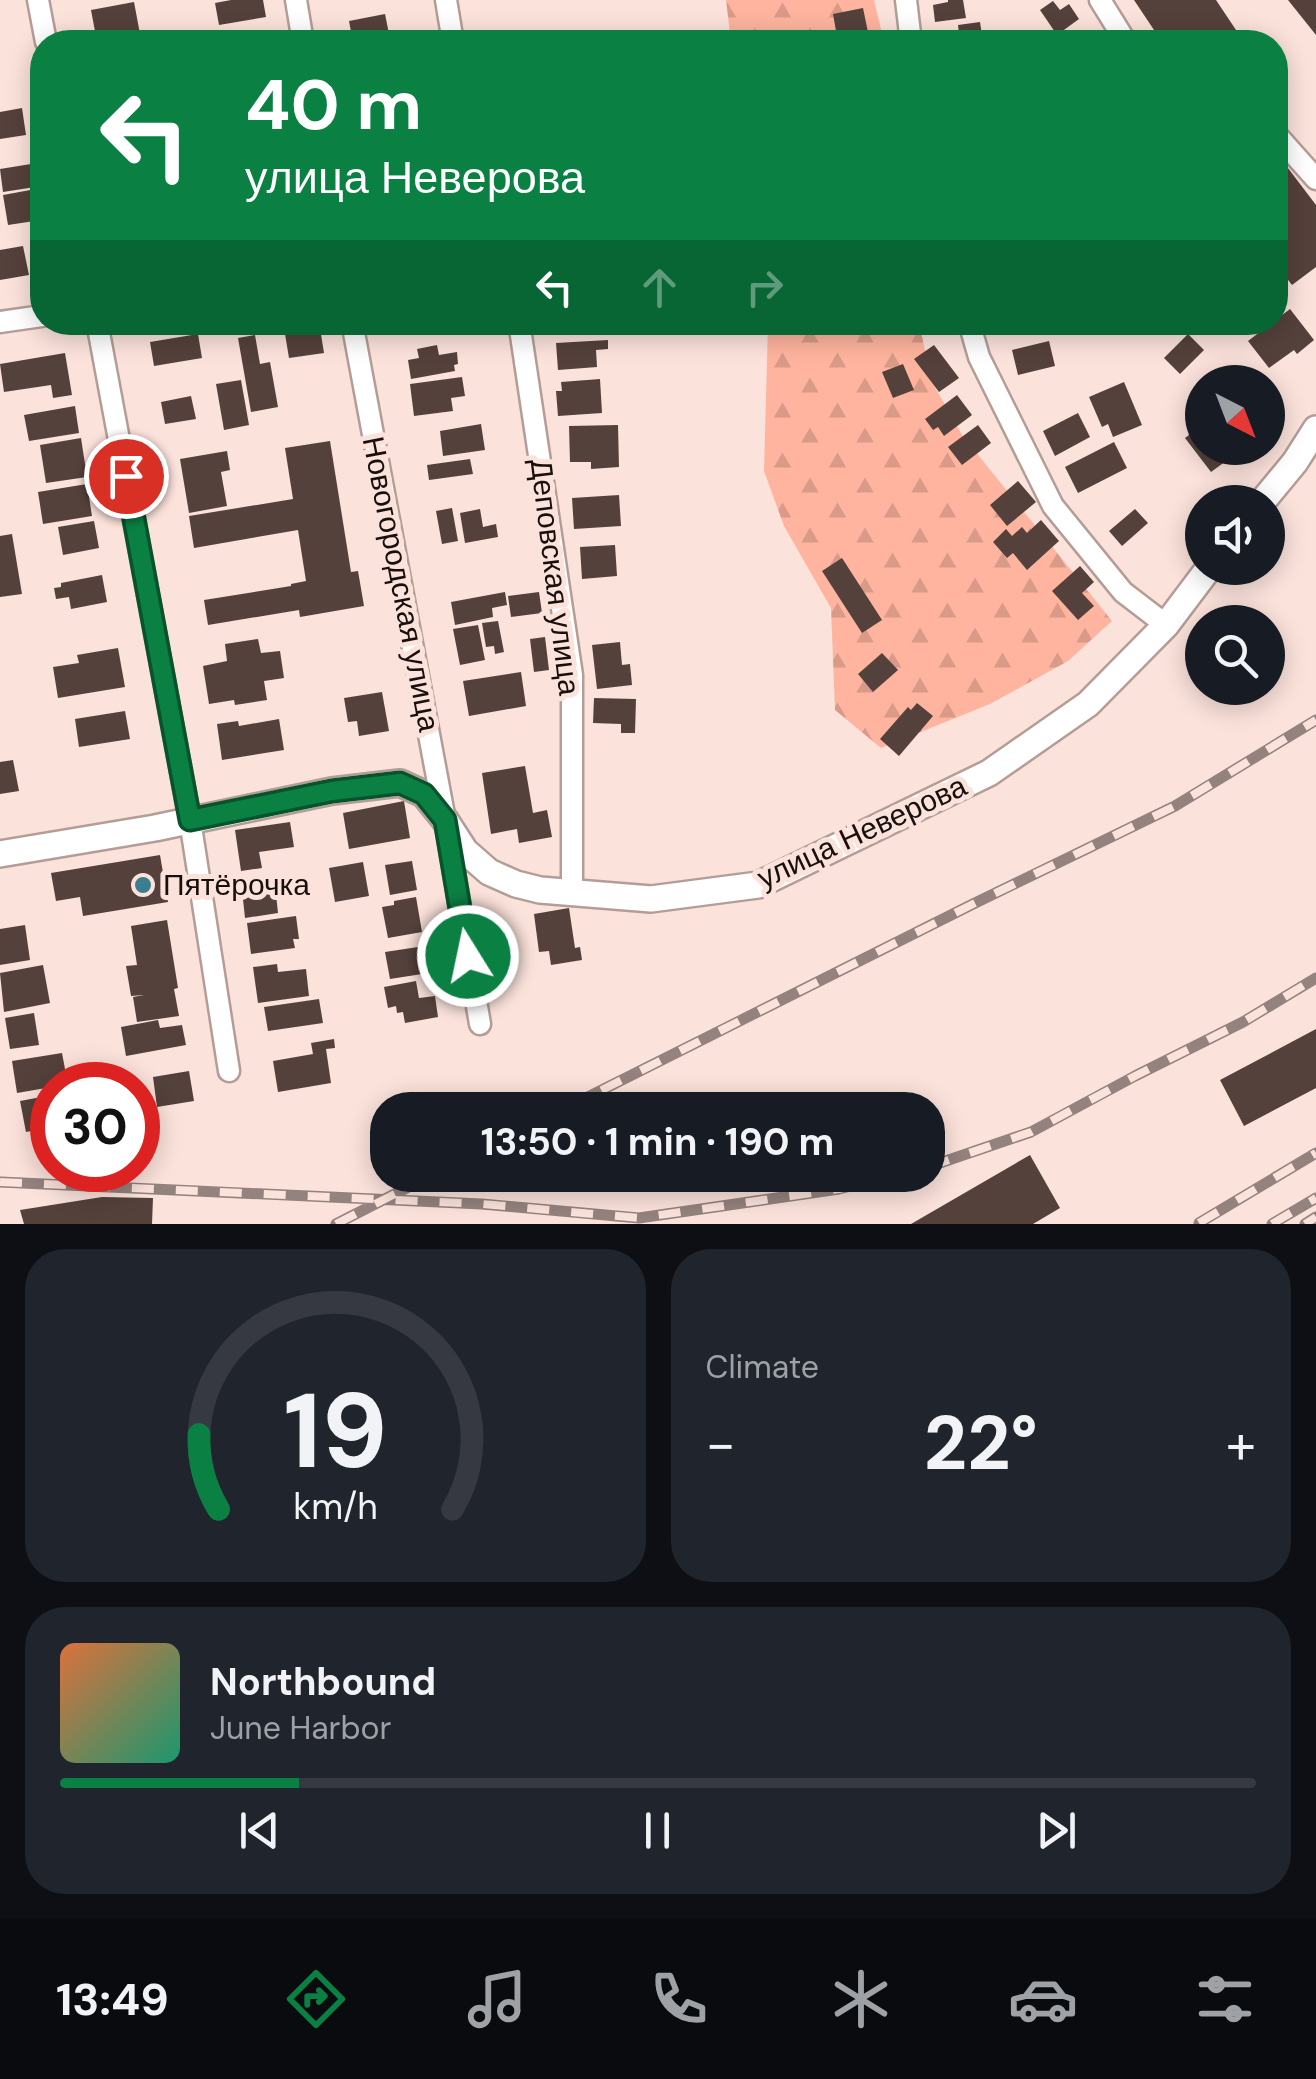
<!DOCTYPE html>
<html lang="en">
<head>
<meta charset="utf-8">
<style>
	body { margin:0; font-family:"DM Sans",sans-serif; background:#20242c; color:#f1f3f6; height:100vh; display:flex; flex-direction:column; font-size:38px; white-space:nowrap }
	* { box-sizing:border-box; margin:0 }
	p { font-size:32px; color:#9ea1a6 }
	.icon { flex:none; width:55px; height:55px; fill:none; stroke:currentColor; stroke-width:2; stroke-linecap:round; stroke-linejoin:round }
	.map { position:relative; height:1224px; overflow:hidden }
	.panel { display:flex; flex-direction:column; gap:25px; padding:25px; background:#0d0f14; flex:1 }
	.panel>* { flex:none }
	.guide { position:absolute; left:30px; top:30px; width:1258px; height:305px; border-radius:40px; box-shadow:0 5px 25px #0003; background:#0b8043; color:#fff; overflow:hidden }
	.needle { width:65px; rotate:138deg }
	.controls { position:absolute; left:1185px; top:365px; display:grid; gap:20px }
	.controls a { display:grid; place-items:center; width:100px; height:100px; border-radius:50%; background:#171b24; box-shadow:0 5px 25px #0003; font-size:50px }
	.speed { position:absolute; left:30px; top:1062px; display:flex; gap:20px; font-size:50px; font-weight:700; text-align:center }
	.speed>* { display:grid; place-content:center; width:130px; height:130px; border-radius:50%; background:#171b24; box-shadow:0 5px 25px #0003; line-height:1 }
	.speed .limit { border:15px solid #d22; background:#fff; color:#111 }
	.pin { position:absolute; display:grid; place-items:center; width:85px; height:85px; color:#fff; margin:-42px; border:5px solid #fff; border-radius:50%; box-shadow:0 2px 10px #0007 }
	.me { position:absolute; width:110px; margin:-55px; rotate:350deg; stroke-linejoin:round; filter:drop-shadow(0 0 8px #0008) }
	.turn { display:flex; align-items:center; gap:35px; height:210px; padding:0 50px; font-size:45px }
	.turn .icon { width:130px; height:130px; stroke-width:2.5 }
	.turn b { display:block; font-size:70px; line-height:85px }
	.lanes { display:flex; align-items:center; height:95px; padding:0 50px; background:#0003; justify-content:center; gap:50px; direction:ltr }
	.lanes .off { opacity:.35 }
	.big { font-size:75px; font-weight:700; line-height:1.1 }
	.panel .tile { flex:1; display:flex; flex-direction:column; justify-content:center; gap:15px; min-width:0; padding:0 35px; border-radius:40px; background:#20242c }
	.panel .dial { align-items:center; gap:0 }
	.dial svg { height:260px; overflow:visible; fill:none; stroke:#363941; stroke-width:7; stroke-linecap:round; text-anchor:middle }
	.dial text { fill:#f1f3f6; stroke:none }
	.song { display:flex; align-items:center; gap:30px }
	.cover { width:120px; height:120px; border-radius:15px; background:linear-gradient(135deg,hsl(20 70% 55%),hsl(160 70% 35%)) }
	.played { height:10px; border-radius:5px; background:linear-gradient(90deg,#0b8043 20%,#363941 20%) }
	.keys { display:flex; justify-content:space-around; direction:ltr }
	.heat { display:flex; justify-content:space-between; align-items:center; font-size:55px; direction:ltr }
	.panel .tiles { flex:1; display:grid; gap:25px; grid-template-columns:1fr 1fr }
	.tile:last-child { grid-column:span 2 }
	.trip { position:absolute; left:370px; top:1092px; width:575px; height:100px; border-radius:40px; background:#171b24; box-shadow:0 5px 25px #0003; font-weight:700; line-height:100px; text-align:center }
	.menu { display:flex; height:160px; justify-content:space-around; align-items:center; background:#090b0e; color:#9ea1a6 }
	.menu .icon { width:70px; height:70px }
	.menu .selected { color:#0b8043 }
	.menu b { font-size:45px; color:#f1f3f6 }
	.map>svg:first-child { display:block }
	.forest { fill:url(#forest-firs) }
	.building { fill:#55413b }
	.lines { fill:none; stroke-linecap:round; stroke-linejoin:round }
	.minor-casing { stroke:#b49d96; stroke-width:25 }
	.tertiary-casing { stroke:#b49d96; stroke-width:30 }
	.minor { stroke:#fff; stroke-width:20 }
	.tertiary { stroke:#fff; stroke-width:25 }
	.rail-casing { stroke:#93827d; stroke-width:11 }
	.rail { stroke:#fbe2db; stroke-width:8; stroke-dasharray:22; stroke-linecap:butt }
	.route-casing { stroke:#07532c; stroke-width:25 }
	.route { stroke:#0b8043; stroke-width:18 }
	.poi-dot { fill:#3b7e8f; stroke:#fbe2db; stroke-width:4 }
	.labels { text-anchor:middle; stroke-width:10; stroke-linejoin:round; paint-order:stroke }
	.street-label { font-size:30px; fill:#18100e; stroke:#fbe2db }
	.poi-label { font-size:30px; fill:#18100e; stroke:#fbe2db; text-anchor:start }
</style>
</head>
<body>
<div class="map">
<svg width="1316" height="1224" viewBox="0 0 1316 1224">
	<defs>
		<pattern id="forest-firs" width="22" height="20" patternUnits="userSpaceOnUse" patternTransform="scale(2.5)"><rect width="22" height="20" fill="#feb49e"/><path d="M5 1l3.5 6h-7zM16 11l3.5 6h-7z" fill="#d99a87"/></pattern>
	</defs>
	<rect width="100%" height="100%" fill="#fbe2db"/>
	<path class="forest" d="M726 0H874L884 42H731Z
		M768 323H919L932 382 962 435 1112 621 1068 661 990 704 881 748 835 710 831 608 784 526 764 471Z"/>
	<path class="building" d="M231 0H263L266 17 219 25 215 3Z
		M948 0H963L966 18 935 22 933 5 948 2Z
		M1134 0H1216L1236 30 1218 42H1136L1154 30Z
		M1288 0H1316V35Z
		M1053 1 1060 10 1069 4 1079 19 1057 35 1040 10Z
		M134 2 140 34 97 42 91 10Z
		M863 8 870 42H838L833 14Z
		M385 14 390 39 353 42 349 21Z
		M980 22 983 42H939L938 37 959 34 958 25Z
		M22 108 26 135 0 139V112Z
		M1275 151 1316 205V267L1292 285 1275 263Z
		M31 164 35 187 3 192 0 169Z
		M36 189 41 220 8 225 3 195Z
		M23 246 29 275 0 280V250Z
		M1290 309 1314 340 1297 354 1294 350 1269 368 1248 341Z
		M283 322H319L324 353 289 358Z
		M389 322H452V324L391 335Z
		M198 334 202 358 154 366 150 342Z
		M1188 334 1204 350 1180 374 1164 358Z
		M255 335 260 364 270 362 278 407 251 412 238 338Z
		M608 340V349L596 350 597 367 558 370 556 343Z
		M1049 341 1055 366 1018 375 1012 350Z
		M437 345 439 355 457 352 458 364 454 365 455 371 411 379 408 360 419 358 417 349Z
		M934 345 959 378 939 392 914 359Z
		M65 353 72 395 53 398 51 385 4 392 0 364Z
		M903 364 914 390 893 398 882 372Z
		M462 377 465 396 451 398 453 411 414 416 410 384Z
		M600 379 602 413 558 416 556 391H562L561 382Z
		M241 380 249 425 224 430 216 384Z
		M1124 382 1142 425 1113 437 1108 424 1102 427 1089 397Z
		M957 395 972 415 944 436 938 427 933 430 925 419Z
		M191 396 196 419 165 424 161 402Z
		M75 406 79 433 29 441 24 415Z
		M1078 413 1090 437 1055 456 1043 431Z
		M481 424 485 450 443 456 440 431Z
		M618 425 619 467 591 469V462H570L569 426Z
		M978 425 991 443 962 465 948 447Z
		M1202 425V448H1244L1211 472 1185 438Z
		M81 438 87 477 46 483 40 445Z
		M330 441 351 572 358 571 364 606 300 617 299 610 208 625 204 600 291 586V584L306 581 298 530 194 548 189 516 293 499 285 448Z
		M1114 442 1127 468 1078 493 1065 467Z
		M227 451 230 470 221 472 227 506 189 513 180 459Z
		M470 459 473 474 429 480 427 465Z
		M1018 481 1036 502 1007 526 990 505Z
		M87 484 92 516 43 524 38 492Z
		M619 495 621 526 574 529 572 498Z
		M452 508 458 541 442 544 436 511Z
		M480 509 483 527 496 524 498 537 465 543 460 513Z
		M1135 509 1148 523 1122 546 1109 531Z
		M1041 520 1059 541 1027 570 1013 553 1007 558 993 542 1006 529 1012 536 1022 527 1027 533Z
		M94 521 99 548 63 555 58 527Z
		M12 534 22 594 0 597V536Z
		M615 545 617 576 582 579 580 547Z
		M842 558 882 620 862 633 822 571Z
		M1080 566 1094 582 1082 593 1094 606 1078 620 1052 591Z
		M102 575 107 602 71 609 69 597 56 599 54 588 61 587V583Z
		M505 592 507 605 492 608 493 617 455 625 451 602Z
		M539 592 542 613 511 617 508 596Z
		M498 621 504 652 495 654 494 646 486 647 482 623Z
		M478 625 485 660 460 665 453 629Z
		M545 637 549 670 534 672 530 639Z
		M258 639 261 653 280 651 284 678 264 681 267 700 235 705 234 700 209 704 203 666 227 661 225 644Z
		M620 642 622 665 630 664 632 685 597 689 592 645Z
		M118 648 125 687 58 698 53 667 79 663 77 655Z
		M882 653 898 670 873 692 858 674Z
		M521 672 526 706 469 716 463 681Z
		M382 692 389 731 359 736 357 721 348 722 344 698Z
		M594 698 636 699 635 733H621V724L593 723Z
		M917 703 933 716 899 756 880 739 908 707 911 710Z
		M125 711 130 739 79 747 75 719Z
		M279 719 284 750 222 760 217 724 238 721 239 726Z
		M13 760 19 791 0 794V762Z
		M525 766 533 813 547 810 552 837 519 843 517 829 491 834 482 773Z
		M404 801 410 838 349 849 343 813Z
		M290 822 294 847 259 852 262 868 241 871 235 830Z
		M160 855 168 902 83 916 80 897 56 901 51 873Z
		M412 861 417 890 390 895 385 865Z
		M363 862 369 896 335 902 329 868Z
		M275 885 278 913 245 918 242 890Z
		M416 897 422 932 388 938 382 907 394 905V901Z
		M569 908 575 948 580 947 582 960 551 965 549 951 539 952 534 914Z
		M296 916 299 939H293L295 948 251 954 247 923Z
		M167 920 178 988 174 989 179 1016 137 1022 133 997 144 995 131 996 126 966 137 965 131 926Z
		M25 925 30 960 0 965V929Z
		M418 947 422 974 390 979 385 952Z
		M277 964 278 972 306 969 309 996 258 1003 253 967Z
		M43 965 50 1003 4 1012 0 973Z
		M416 981 419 998 435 996 438 1017 405 1023 403 1012 397 1013 396 1006 388 1008 384 987Z
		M319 999 323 1023 268 1031 264 1007Z
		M34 1013 39 1045 10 1049 5 1018Z
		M158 1020 160 1028 182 1025 186 1045 126 1056 121 1027Z
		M1316 1029V1088L1244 1126 1220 1080Z
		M334 1039 335 1048 326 1049 331 1083 278 1092 273 1061 313 1054 311 1043Z
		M62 1053 68 1085H52V1087L17 1093 12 1061Z
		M189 1071 194 1101 157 1107 153 1077Z
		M52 1095V1127L26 1132 20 1101Z
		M1030 1155 1060 1208 1033 1224H911Z
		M102 1197 153 1198 152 1224H24L20 1210Z"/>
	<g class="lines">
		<defs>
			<path id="minor" d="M38 0 46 42
				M296 0 303 42
				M446 0 453 42
				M906 0 911 42
				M1100 0 1126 42
				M1275 133 1316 179
				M0 322 42 316
				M97 322 190 820 229 1071
				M352 322 445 820 480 1024
				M519 322 572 675V893
				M969 322 979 357 1053 506 1123 592 1166 625"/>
			<path id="tertiary" d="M1262 502 1295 462 1316 429
				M0 854 155 828 332 791 400 783 424 794 445 820 465 851 489 872 516 884 540 890 651 899 758 885 989 773 1088 704 1166 625 1209 568"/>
		</defs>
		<use href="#minor" class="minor-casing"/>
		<use href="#tertiary" class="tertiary-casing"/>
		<use href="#minor" class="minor"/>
		<use href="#tertiary" class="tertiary"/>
		<defs>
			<path id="rail" d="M562 1110 973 904 1175 806 1316 720
				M928 1167 1031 1132 1135 1076 1243 1022 1316 978
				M0 1182 482 1204 639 1218 839 1189 894 1175
				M1199 1223 1316 1153
				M336 1224 432 1175
				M1272 1224 1316 1198
				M1305 1224 1316 1217"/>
		</defs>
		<use href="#rail" class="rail-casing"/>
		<use href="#rail" class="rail"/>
	</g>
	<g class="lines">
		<defs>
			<path id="route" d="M126 476 190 820 332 791 400 783 424 794 445 820 468 956"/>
		</defs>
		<use href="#route" class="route-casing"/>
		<use href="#route" class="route"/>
	</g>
	<circle class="poi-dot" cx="143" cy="885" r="10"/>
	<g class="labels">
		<g class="street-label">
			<text transform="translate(555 577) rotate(83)" y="10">Деповская улица</text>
			<text transform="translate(401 584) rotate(79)" y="10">Новогородская улица</text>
			<text transform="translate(862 832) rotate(-25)" y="10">улица Неверова</text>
		</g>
		<g class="poi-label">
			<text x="163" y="895">Пятёрочка</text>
		</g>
	</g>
</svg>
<div class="controls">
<a><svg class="needle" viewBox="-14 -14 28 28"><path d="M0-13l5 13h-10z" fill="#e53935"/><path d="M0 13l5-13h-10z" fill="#9ea1a6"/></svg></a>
<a><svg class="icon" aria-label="sound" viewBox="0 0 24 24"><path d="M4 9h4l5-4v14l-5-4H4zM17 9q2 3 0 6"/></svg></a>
<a><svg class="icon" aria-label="search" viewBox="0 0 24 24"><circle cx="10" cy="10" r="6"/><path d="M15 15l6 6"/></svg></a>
</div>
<div class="speed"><div class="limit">30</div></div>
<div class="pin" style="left:126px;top:476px;background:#d93025"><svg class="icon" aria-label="arrive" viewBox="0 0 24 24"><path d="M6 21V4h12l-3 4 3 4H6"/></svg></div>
<svg class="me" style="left:468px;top:956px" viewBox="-20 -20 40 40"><circle r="17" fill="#0b8043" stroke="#fff" stroke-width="3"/><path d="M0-11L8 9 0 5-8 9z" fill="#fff"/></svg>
<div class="trip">13:50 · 1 min · 190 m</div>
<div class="guide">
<div class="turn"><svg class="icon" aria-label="left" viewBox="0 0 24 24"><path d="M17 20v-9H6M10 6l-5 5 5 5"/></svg><div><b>40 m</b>улица Неверова</div></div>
<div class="lanes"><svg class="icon" aria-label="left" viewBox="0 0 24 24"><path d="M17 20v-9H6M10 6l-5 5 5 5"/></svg><svg class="icon off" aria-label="ahead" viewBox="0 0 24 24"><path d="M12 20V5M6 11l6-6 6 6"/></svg><svg class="icon off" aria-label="right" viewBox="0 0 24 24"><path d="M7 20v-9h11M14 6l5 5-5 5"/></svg></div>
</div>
</div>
<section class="panel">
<div class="tiles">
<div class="tile dial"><svg viewBox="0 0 100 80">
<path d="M14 69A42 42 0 1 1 86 69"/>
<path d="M14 69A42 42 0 0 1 8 46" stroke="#0b8043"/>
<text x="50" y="56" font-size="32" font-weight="700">19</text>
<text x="50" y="72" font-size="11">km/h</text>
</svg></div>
<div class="tile"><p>Climate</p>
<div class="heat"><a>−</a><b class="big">22°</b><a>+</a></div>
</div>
<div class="tile">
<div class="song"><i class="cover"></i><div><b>Northbound</b><p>June Harbor</p></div></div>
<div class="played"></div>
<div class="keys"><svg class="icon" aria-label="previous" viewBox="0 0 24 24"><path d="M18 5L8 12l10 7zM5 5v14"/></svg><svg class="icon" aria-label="pause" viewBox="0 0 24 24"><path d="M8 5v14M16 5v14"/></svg><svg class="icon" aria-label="next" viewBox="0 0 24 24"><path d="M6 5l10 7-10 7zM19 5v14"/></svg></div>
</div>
</div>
</section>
<nav class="menu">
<b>13:49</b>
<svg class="icon selected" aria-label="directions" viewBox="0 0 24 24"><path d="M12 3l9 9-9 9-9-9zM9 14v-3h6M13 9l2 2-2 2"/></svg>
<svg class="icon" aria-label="music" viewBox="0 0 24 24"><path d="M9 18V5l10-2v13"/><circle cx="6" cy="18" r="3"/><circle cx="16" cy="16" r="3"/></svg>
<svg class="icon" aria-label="phone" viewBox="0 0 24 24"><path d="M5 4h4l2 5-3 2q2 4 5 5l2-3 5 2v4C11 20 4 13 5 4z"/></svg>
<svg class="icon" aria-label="climate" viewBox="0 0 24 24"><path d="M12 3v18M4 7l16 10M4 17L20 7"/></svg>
<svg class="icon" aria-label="car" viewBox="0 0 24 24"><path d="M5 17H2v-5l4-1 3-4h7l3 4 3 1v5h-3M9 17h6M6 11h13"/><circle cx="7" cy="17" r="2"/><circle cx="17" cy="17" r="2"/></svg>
<svg class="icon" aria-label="filters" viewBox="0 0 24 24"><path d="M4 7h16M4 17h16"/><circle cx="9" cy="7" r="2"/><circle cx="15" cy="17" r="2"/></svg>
</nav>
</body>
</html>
